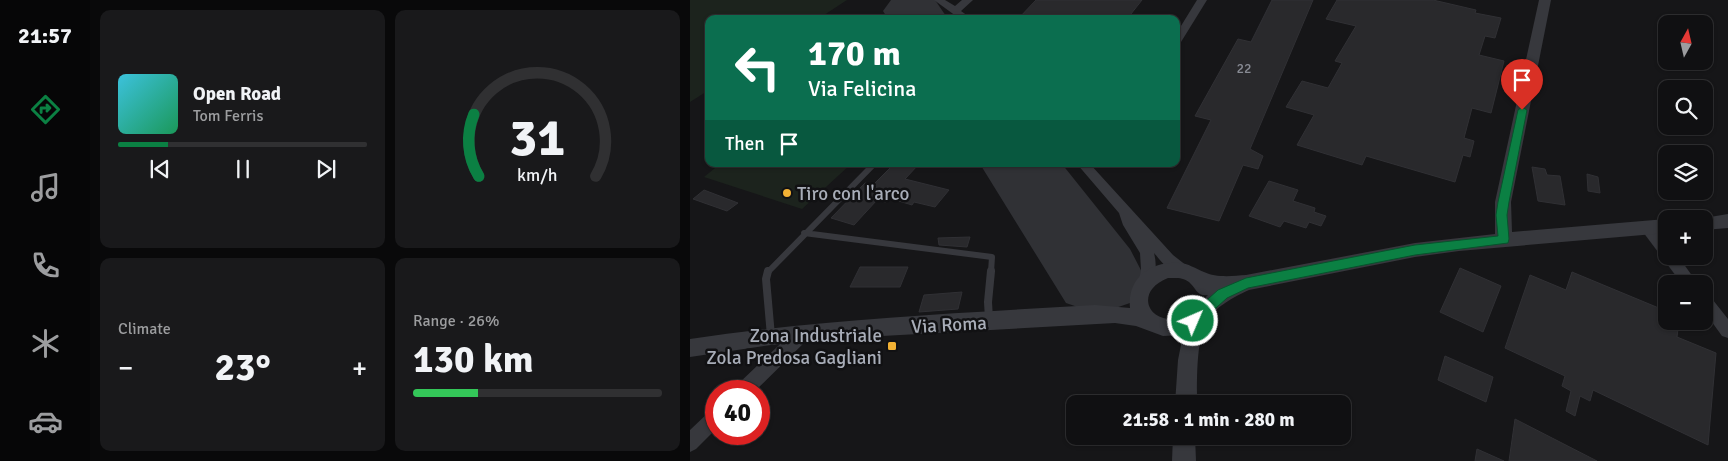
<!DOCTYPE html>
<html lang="en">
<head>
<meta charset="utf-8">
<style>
	body { margin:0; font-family:Signika,sans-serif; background:#19191b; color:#f1f3f6; height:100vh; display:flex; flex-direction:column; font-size:19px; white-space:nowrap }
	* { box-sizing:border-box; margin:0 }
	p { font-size:16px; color:#9c9d9f }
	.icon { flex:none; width:28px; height:28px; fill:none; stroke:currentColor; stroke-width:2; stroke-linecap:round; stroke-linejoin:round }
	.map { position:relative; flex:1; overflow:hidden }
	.details { display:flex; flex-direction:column; gap:10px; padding:10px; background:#09090a; width:600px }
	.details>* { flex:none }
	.guide { position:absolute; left:15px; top:15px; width:475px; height:152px; border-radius:10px; box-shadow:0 1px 4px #0004,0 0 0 1px #303032; background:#0b6e4f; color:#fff; overflow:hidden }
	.needle { width:32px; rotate:8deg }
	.tools { position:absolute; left:968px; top:15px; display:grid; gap:10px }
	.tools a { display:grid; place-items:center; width:55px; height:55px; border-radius:10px; background:#101012; box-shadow:0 1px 4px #0004,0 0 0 1px #303032; font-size:25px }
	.speed { position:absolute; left:15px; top:380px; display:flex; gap:10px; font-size:25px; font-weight:700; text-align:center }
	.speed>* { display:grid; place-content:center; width:65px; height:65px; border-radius:50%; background:#101012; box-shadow:0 1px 4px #0004,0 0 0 1px #303032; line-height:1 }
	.speed .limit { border:8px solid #d22; background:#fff; color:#111 }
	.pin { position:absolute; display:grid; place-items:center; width:42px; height:42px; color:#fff; margin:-51px -21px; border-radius:50% 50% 50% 0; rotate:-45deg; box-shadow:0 0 5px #0007 }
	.pin .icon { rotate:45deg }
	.me { position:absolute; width:55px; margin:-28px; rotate:45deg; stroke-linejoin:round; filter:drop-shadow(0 0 4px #0008) }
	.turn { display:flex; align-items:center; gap:18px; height:105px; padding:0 20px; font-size:22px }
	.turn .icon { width:65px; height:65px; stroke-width:2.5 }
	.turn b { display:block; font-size:35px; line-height:42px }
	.then { display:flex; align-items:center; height:48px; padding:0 20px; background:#0003; gap:10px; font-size:19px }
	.big { font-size:38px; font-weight:700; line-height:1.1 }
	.details .card { flex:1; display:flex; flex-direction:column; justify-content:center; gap:8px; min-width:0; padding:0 18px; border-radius:10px; background:#19191b }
	.details .dial { align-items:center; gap:0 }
	.dial svg { height:130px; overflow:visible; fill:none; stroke:#303032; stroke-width:7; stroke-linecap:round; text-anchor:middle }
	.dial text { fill:#f1f3f6; stroke:none }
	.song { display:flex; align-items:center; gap:15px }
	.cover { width:60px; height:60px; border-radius:8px; background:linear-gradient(135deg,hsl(190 70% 55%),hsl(150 70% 35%)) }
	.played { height:5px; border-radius:2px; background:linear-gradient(90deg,#0b8043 20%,#303032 20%) }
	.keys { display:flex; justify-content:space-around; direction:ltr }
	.heat { display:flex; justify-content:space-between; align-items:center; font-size:28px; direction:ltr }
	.charge { height:8px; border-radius:4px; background:linear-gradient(90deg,#34c759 26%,#303032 0) }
	.details .tiles { flex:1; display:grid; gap:10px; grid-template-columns:repeat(2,1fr) }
	.trip { position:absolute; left:376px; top:395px; width:285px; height:50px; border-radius:10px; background:#101012; box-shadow:0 1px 4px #0004,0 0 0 1px #303032; font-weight:700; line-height:50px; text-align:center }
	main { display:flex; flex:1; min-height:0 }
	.tabs { display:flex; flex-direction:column; width:90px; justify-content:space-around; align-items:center; background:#060607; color:#9c9d9f }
	.tabs .icon { width:35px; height:35px }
	.tabs .active { color:#0b8043 }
	.tabs b { font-size:22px; color:#f1f3f6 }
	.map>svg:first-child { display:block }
	.green { fill:#1c231d }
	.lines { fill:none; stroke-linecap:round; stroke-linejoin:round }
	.taxiway { fill:#303135; fill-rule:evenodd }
	.runway { fill:#303135; fill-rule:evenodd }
	.building { fill:#29292c; stroke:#303034 }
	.service-far1 { stroke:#37383d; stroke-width:6 }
	.service { stroke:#37383d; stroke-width:8 }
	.minor { fill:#37383d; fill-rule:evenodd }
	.tertiary { fill:#37383d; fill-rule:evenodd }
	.route { fill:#0b8043; stroke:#07532c }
	.poi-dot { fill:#f2b134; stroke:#111113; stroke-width:2 }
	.labels { text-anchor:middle; stroke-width:5; stroke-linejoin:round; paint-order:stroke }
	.far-number-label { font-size:14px; fill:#888b94 }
	.poi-label { font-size:19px; fill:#a8adb8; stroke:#111113; text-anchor:start }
	.street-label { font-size:19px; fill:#a8adb8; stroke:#111113 }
</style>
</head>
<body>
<main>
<nav class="tabs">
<b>21:57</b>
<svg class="icon active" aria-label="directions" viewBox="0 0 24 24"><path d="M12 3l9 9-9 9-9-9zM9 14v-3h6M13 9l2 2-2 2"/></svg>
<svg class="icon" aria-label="music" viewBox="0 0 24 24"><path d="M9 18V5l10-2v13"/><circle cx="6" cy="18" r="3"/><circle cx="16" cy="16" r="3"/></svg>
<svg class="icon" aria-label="phone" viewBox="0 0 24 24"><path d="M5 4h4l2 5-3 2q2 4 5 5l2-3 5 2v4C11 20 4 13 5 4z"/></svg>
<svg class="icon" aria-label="climate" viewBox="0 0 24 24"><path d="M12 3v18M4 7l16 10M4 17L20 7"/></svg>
<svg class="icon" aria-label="car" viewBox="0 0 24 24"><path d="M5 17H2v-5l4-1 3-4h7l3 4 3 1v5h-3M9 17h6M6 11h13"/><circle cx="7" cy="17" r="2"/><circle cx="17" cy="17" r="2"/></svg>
</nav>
<section class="details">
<div class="tiles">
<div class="card">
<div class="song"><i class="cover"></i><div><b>Open Road</b><p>Tom Ferris</p></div></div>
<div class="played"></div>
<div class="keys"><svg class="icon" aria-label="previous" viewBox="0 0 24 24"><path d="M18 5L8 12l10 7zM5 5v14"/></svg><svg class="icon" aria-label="pause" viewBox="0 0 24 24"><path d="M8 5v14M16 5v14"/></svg><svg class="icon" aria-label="next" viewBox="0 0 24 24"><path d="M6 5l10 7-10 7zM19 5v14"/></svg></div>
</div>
<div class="card dial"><svg viewBox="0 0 100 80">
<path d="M14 69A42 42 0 1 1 86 69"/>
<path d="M14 69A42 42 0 0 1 11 31" stroke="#0b8043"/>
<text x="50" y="56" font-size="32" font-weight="700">31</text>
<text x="50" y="72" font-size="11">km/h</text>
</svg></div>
<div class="card"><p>Climate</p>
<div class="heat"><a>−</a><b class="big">23°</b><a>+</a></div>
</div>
<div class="card"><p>Range · 26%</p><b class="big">130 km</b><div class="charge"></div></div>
</div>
</section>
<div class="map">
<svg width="1038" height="461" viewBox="0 0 1038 461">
	<rect width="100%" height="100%" fill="#161618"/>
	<path class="green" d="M0 0H157L128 19H19V90L0 102Z
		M30 164H161L112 209 14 177Z"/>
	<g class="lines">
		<path class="taxiway" d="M227 10 236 12 239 17 238 19H210L213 14Z"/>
		<path class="runway" d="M201 0H245L258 19H198L193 11Z
			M290 164H372L440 249 454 276 440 303 408 314 376 303Z"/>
	</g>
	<path class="building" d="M346 0H452L437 19H328Z
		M582 0H623L560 149 573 156 568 169 553 165 529 221 477 208 521 120 505 116 548 39 561 42Z
		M647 0H743L786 10 785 13 811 18 805 38 795 36 789 55 814 61 801 113 782 108 774 138 784 141 780 157 773 155 765 182 676 156 672 165 607 145 624 115 596 107 612 81 638 88 652 63 645 61 666 26 636 19Z
		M204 164H229L215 179 259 190 245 207 224 202 222 205 199 198 196 202 187 200 164 225 141 218 175 183 183 185Z
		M842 167 855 169 857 175 870 176 875 205 848 201Z
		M897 174 908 177 910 193 898 191Z
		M579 181 608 190 603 201 625 208 624 212 636 216 631 226 619 222 616 228 594 221 590 227 559 216Z
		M14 190 48 203 37 211 3 199Z
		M280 237 277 247 249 245 248 238Z
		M170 267H218L210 287H160Z
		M770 268 811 286 793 332 750 312Z
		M882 272 976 311V321H989L987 337 1026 353 1018 445 903 390 900 401 890 396 885 416 876 411 881 391 872 386 875 376 815 348 840 275 876 290Z
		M272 292 268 309 229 312 234 295Z
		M755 356 803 377 796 402 748 380Z
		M825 419 907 461H819Z
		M787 449 814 461H785Z"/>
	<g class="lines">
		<path class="service-far1" d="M114 233 302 257 301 272
			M78 272 184 164"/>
		<path class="service" d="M78 271 76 279 81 336
			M299 319 298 302 301 271"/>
		<path class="minor" d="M244 0H255L265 6 272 0H283L271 11 282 19H270Z
			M507 0H517L491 42 486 45V34Z
			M387 164H400L483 255 497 266 499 270 497 274C484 279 472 262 464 253 467 264 466 275 461 285L456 287 451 285 449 281 451 270 450 253 433 225 429 213Z
			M958 223C972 227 976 243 976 256H988L1008 284H992L953 232 951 228 953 224Z
			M1014 294 1019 295 1038 319V338L1032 336 1014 311Z
			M113 326 119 328 121 333 119 338 65 391H45L47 385 107 328Z
			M26 409V429L6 449 0 452V430L20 411Z"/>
		<path class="tertiary" d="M849 0H861L821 202 822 232 976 219V233L769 251 725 257 559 290C544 297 524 307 516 323 506 341 507 383 507 404H485L488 360 493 335 473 336 446 326 425 323 156 338 81 345 0 357V339C134 319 270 313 405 305L440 308C437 278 461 261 489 263 498 263 506 269 514 272 526 278 543 276 556 275L725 243 805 234V202ZM478 278C485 278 493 277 499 282 506 288 507 297 518 295 511 302 501 314 491 317 460 327 442 292 478 278Z
			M1038 214V228L1014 230V219H1008Z
			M483 436H505L506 461H482Z"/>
	</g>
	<path class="route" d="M832 107 837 110 819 202 817 215 819 239 818 243 725 255 558 288 537 298 507 325 503 327 498 325 496 321 498 317 528 290 556 278 725 245 808 236 806 215 808 202 828 110Z"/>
	<g class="poi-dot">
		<circle cx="97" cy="193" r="5"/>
		<rect x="197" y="341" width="10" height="10" rx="2.5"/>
	</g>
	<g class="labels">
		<g class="far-number-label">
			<text x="554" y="73">22</text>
		</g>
		<g class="poi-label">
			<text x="107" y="200">Tiro con l'arco</text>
			<text x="192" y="342" text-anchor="end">Zona Industriale<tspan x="192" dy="22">Zola Predosa Gagliani</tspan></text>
		</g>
		<g class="street-label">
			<text transform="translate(259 324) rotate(-3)" y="7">Via Roma</text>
		</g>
	</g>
</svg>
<div class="tools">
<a><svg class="needle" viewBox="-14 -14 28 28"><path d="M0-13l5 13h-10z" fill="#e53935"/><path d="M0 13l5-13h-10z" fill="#9c9d9f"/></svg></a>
<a><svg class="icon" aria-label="search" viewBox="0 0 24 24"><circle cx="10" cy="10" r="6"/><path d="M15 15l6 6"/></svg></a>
<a><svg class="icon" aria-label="layers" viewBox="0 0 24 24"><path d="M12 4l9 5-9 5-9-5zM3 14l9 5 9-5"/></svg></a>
<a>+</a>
<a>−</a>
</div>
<div class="speed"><div class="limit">40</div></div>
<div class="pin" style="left:832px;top:110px;background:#d93025"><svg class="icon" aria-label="arrive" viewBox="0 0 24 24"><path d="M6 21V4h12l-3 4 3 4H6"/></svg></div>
<svg class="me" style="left:503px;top:321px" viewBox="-20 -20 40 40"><circle r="17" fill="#0b8043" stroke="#fff" stroke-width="3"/><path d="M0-11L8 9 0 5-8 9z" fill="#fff"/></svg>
<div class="trip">21:58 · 1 min · 280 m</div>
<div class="guide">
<div class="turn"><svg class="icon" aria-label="left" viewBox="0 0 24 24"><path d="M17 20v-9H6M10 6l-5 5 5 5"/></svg><div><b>170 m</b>Via Felicina</div></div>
<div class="then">Then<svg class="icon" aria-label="arrive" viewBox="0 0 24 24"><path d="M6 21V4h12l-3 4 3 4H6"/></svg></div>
</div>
</div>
</main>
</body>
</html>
